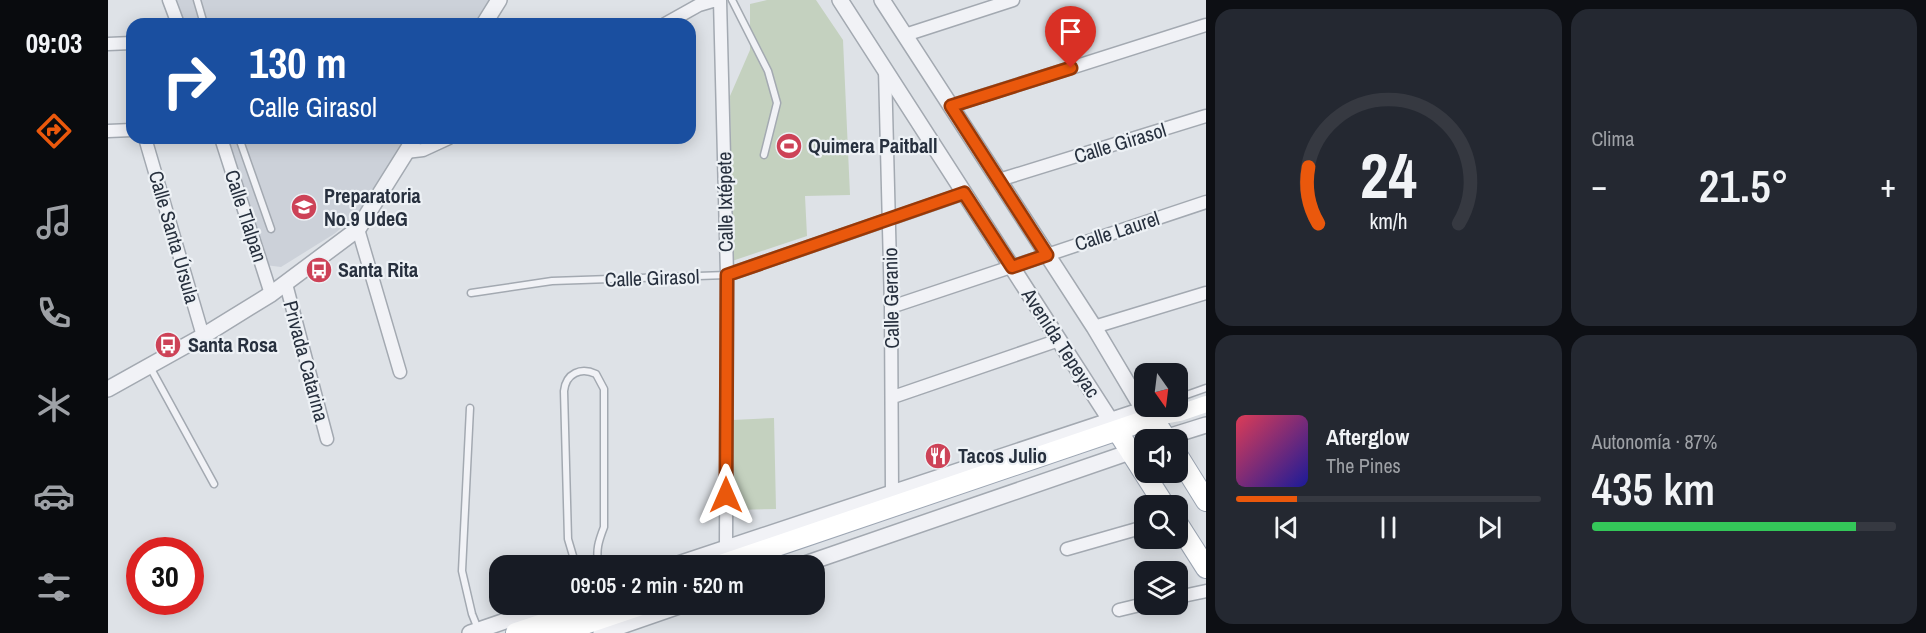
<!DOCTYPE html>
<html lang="es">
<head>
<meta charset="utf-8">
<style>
	body { margin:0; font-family:"Archivo Narrow",sans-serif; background:#242831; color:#f1f3f6; height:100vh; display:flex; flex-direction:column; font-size:22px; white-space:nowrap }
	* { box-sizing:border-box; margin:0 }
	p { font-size:20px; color:#9ea1a6 }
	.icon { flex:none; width:33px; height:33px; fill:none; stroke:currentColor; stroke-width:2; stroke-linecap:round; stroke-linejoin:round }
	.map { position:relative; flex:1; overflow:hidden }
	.details { display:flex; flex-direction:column; gap:9px; padding:9px; background:#0d0f14; width:720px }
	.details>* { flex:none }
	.guide { position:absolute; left:18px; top:18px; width:570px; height:126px; border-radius:18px; box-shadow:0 3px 15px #0003; background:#1a4fa0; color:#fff; overflow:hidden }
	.needle { width:39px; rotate:166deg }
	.tools { position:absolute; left:1026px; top:363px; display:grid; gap:12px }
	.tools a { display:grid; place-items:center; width:54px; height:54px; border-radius:12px; background:#171b24; box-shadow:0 3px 15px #0003; font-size:30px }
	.speed { position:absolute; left:18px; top:537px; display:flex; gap:12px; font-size:30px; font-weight:700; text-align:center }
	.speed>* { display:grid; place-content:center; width:78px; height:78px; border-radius:50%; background:#171b24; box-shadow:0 3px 15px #0003; line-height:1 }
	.speed .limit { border:9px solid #d22; background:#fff; color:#111 }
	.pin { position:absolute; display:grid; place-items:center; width:51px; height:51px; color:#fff; margin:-62px -26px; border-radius:50% 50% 50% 0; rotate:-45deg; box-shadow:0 0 6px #0007 }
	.pin .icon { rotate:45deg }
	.me { position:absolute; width:66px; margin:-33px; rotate:0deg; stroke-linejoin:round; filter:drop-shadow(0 0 4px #0008) }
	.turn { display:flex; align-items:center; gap:21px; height:126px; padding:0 24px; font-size:27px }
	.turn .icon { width:78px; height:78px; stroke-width:2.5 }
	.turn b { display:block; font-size:42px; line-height:51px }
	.big { font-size:45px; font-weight:600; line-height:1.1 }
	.details .widget { flex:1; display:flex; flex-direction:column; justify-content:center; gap:9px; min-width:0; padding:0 21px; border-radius:18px; background:#242831 }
	.details .dial { align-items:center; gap:0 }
	.dial svg { height:156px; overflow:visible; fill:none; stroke:#363941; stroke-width:7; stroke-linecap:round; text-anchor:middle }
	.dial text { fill:#f1f3f6; stroke:none }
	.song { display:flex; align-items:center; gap:18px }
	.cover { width:72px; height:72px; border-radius:9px; background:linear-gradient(135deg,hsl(350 70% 55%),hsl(240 70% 35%)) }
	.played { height:6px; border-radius:3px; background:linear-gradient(90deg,#ea580c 20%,#363941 20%) }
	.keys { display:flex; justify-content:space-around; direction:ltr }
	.heat { display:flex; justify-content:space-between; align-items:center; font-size:33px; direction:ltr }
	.charge { height:9px; border-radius:4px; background:linear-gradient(90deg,#34c759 87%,#363941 0) }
	.details .tiles { flex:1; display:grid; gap:9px; grid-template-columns:repeat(2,1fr) }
	.trip { position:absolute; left:381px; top:555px; width:336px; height:60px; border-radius:18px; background:#171b24; box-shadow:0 3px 15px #0003; font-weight:600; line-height:60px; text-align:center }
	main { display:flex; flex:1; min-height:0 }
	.tab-bar { display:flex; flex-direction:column; width:108px; justify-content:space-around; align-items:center; background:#090b0e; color:#9ea1a6 }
	.tab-bar .icon { width:42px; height:42px }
	.tab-bar .selected { color:#ea580c }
	.tab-bar b { font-size:27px; color:#f1f3f6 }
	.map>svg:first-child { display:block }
	.built { fill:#ccd1d9 }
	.pitch { fill:#c4d1bf }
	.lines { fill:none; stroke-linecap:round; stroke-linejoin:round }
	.service-casing { stroke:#a3a9b1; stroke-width:9 }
	.minor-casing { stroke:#a3a9b1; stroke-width:15 }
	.tertiary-casing { stroke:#a3a9b1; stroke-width:18 }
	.primary-casing { stroke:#9da6b3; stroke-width:22 }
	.service { stroke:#f1f2f6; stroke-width:6 }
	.minor { stroke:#f1f2f6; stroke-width:12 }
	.tertiary { stroke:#f1f2f6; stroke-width:15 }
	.secondary { stroke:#fff; stroke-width:16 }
	.primary { stroke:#fff; stroke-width:20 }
	.route-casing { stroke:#983908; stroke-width:15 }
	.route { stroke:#ea580c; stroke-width:10 }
	.labels { text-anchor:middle; stroke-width:4.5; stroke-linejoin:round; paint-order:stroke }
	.street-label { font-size:20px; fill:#27303e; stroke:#edf1f5 }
	.poi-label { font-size:20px; font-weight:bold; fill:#27303e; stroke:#edf1f5; text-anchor:start }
</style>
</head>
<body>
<main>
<nav class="tab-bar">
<b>09:03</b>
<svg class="icon selected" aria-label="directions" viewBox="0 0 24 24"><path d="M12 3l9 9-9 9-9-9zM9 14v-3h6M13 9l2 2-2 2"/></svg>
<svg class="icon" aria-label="music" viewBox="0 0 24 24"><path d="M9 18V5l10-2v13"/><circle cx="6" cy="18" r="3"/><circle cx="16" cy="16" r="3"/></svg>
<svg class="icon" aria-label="phone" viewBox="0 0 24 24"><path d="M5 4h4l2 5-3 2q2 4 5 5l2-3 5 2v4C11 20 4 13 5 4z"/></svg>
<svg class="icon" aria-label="climate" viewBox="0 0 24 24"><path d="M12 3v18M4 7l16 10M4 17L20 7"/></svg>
<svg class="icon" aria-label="car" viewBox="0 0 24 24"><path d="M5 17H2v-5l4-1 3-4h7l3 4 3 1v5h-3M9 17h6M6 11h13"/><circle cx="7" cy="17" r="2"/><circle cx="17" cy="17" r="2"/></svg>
<svg class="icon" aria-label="filters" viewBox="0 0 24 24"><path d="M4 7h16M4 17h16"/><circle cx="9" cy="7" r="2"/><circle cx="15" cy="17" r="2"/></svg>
</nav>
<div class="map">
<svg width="1098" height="633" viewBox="0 0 1098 633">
	<rect width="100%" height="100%" fill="#dee2e7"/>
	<path class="built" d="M68 0H381L365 24H76Z
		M114 138H297L263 197 247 217 226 234 173 267 157 265Z"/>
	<path class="pitch" d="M659 0H708L735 40 742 195 697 196 699 236 624 261 622 96 642 50V4Z
		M666 418 668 509 626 510 624 420Z"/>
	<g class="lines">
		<defs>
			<path id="service" d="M89 0 96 24
				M624 0 660 71 669 103 656 155
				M131 138 163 229
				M363 293 444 281 619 275
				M42 367 106 484
				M1070 398 1098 388
				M362 408 354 571 364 614 370 629
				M468 566 460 539 456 391C458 373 473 367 488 374L496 389V527C491 540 487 551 491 566"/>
			<path id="minor" d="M61 0 70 24
				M612 0 619 275 618 548
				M557 24 591 5 608 0
				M797 35 905 0
				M0 44 24 43
				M777 69 783 307 784 492
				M843 106 1098 25
				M0 131 24 130
				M37 138 95 336
				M113 138 163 294
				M298 152 315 150 341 138
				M891 180 1098 116
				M250 229 292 372
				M619 275 857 193
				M178 284 219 439
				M783 307 1098 202
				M986 327 1098 293
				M785 397 951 340
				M959 549 1036 527
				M1070 597 1098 591
				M1011 610 1036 604"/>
			<path id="tertiary" d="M732 0 1010 432
				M774 0 986 327 1030 401 1045 418
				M376 24 391 0
				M0 389 95 336 163 294 250 229 307 138
				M1050 440 1098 425
				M564 566 1037 409
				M691 566 1022 452 1036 445
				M362 633 447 604
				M493 633 577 604"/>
			<path id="primary" d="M1010 432 1057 506
				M1070 456 1098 501
				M1070 524 1098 568
				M610 566 1045 418 1059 440
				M408 633 468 613
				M450 633 536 604"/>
		</defs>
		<use href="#service" class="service-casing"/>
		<use href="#minor" class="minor-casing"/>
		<use href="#tertiary" class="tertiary-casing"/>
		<use href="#primary" class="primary-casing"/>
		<use href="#service" class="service"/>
		<use href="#minor" class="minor"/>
		<use href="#tertiary" class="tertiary"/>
		<path class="secondary" d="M1045 418 1072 413 1098 404"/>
		<use href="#primary" class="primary"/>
	</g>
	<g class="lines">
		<defs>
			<path id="route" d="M618 495 619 275 856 193 904 267 939 255 843 106 963 68"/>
		</defs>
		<use href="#route" class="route-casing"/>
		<use href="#route" class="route"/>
	</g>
	<defs>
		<symbol id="stadium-disc" viewBox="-11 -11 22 22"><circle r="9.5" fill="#cd4257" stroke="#edf1f5"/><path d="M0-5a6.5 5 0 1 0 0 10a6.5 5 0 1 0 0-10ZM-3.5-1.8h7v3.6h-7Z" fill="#fff"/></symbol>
		<symbol id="university-disc" viewBox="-11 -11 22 22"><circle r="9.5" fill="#cd4257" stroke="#edf1f5"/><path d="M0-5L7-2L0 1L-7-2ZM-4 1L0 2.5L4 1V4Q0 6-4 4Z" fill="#fff"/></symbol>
		<symbol id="bus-disc" viewBox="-11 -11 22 22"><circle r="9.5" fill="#cd4257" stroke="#edf1f5"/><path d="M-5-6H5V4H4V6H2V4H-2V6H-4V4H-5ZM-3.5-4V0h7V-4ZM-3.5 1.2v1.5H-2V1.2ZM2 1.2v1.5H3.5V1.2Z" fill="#fff"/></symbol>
		<symbol id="restaurant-disc" viewBox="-11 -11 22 22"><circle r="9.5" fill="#cd4257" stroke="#edf1f5"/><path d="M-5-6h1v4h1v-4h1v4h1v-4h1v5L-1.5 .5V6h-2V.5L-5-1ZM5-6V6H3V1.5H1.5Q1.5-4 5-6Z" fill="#fff"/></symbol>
	</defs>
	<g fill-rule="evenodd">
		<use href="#stadium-disc" x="666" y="131" width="30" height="30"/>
		<use href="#university-disc" x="181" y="192" width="30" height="30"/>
		<use href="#bus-disc" x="196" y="255" width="30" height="30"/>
		<use href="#bus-disc" x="45" y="330" width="30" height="30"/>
		<use href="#restaurant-disc" x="815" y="441" width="30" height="30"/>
	</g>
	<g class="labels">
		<g class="street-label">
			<text transform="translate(1012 143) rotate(-17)" y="7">Calle Girasol</text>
			<text transform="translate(617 202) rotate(-91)" y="7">Calle Ixtépete</text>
			<text transform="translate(138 216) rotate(72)" y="7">Calle Tlalpan</text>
			<text transform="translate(1009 231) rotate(-18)" y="7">Calle Laurel</text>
			<text transform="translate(66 237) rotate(74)" y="7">Calle Santa Úrsula</text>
			<text transform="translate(544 278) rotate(-2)" y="7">Calle Girasol</text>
			<text transform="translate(783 298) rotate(-91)" y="7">Calle Geranio</text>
			<text transform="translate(953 343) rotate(57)" y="7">Avenida Tepeyac</text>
			<text transform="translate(198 361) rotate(75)" y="7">Privada Catarina</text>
		</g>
		<g class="poi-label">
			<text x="700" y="153">Quimera Paitball</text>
			<text x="216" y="203">Preparatoria<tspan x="216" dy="23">No.9 UdeG</tspan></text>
			<text x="230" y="277">Santa Rita</text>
			<text x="80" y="352">Santa Rosa</text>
			<text x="850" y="463">Tacos Julio</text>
		</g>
	</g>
</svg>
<div class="tools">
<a><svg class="needle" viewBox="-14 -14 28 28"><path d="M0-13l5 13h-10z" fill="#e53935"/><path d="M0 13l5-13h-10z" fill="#9ea1a6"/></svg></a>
<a><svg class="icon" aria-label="sound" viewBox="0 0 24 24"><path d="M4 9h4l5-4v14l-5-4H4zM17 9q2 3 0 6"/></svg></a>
<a><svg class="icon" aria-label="search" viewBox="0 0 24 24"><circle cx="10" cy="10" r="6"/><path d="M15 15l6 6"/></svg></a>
<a><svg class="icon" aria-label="layers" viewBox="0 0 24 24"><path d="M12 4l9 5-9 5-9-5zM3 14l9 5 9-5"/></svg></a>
</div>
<div class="speed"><div class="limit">30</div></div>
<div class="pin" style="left:963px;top:68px;background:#d93025"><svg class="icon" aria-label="arrive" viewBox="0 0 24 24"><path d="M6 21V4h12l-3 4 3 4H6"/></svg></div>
<svg class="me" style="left:618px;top:495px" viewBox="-20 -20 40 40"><path d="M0-17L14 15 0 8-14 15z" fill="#ea580c" stroke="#fff" stroke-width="4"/></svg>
<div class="trip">09:05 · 2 min · 520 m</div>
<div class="guide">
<div class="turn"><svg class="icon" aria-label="right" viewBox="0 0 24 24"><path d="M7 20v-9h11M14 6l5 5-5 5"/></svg><div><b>130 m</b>Calle Girasol</div></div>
</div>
</div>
<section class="details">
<div class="tiles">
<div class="widget dial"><svg viewBox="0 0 100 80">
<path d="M14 69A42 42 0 1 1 86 69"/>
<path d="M14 69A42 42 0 0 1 9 40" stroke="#ea580c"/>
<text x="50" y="56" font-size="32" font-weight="700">24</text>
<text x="50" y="72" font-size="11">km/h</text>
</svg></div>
<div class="widget"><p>Clima</p>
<div class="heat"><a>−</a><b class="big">21.5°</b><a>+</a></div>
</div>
<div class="widget">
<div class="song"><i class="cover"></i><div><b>Afterglow</b><p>The Pines</p></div></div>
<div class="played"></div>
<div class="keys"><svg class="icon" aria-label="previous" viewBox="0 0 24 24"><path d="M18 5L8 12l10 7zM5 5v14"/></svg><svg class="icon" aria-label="pause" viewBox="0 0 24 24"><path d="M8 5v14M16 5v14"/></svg><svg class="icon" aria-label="next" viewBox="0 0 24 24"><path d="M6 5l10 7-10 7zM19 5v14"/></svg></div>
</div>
<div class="widget"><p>Autonomía · 87%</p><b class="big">435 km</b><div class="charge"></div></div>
</div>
</section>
</main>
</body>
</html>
